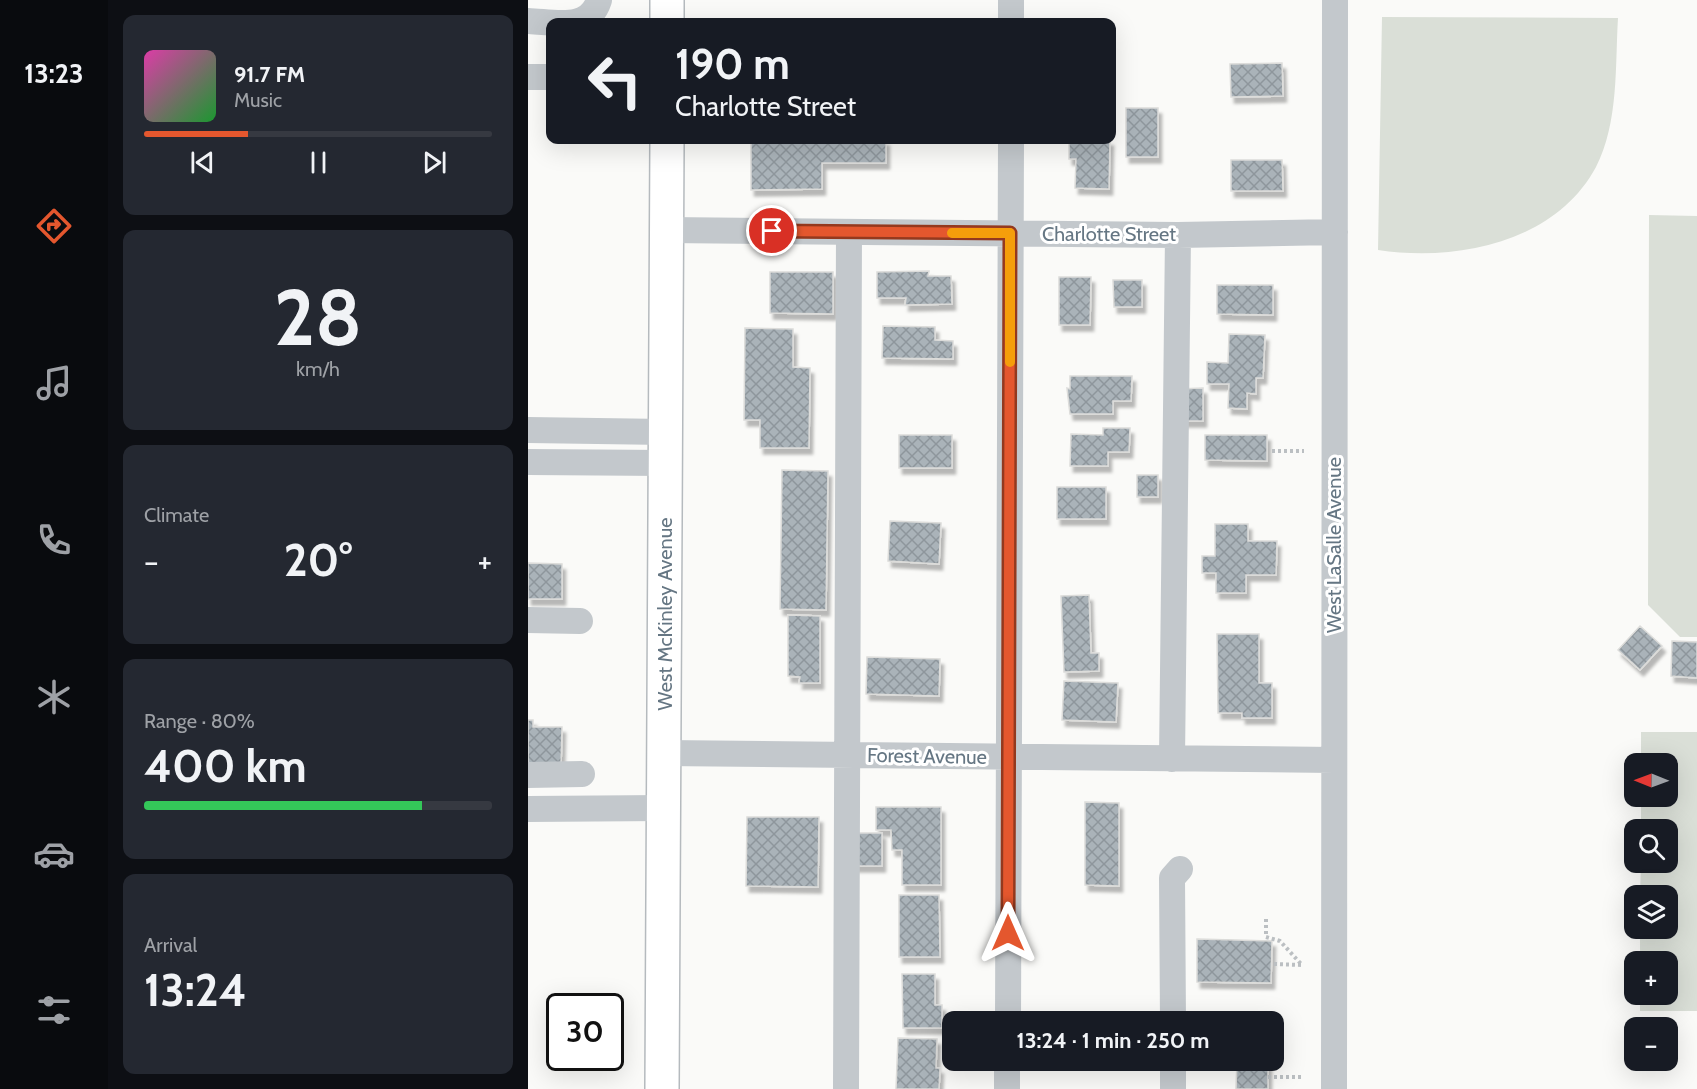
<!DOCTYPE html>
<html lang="en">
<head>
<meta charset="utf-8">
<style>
	body { margin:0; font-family:Cabin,sans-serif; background:#242831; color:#f1f3f6; height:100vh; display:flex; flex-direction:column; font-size:22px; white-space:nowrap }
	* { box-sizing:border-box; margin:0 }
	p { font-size:20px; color:#9ea1a6 }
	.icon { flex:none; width:33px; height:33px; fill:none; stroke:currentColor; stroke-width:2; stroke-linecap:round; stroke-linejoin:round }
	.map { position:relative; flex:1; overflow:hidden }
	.sheet { display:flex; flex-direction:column; gap:15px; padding:15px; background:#0d0f14; width:420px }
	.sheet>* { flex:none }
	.guide { position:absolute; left:18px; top:18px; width:570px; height:126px; border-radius:12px; box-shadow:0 6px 24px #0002; background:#171b24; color:#f1f3f6; overflow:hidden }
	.needle { width:39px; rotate:271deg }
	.buttons { position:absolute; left:1096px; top:753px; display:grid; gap:12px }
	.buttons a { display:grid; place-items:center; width:54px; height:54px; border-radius:12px; background:#171b24; box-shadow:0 6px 24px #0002; font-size:30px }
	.speed { position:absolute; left:18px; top:993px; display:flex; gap:12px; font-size:30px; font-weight:700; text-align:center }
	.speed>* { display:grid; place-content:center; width:78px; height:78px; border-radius:50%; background:#171b24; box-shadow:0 6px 24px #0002; line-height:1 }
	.speed .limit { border:3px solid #111; border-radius:9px; background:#fff; color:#111 }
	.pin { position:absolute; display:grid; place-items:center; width:51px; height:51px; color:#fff; margin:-26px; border:3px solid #fff; border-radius:50%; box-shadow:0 2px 6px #0007 }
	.me { position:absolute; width:66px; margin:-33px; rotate:0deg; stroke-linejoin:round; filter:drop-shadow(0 0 4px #0008) }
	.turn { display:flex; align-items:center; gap:21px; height:126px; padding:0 30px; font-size:27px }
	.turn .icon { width:78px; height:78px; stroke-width:2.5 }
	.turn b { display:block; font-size:42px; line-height:51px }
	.big { font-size:45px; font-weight:800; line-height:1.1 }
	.sheet .card { flex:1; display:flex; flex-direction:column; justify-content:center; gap:9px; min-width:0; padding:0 21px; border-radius:12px; background:#242831 }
	.sheet .dial { align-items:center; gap:0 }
	.dial b { font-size:78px; line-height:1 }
	.song { display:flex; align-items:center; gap:18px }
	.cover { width:72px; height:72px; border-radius:9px; background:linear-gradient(135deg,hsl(320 70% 55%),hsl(130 70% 35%)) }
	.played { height:6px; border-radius:3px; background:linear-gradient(90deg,#e4572e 30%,#363941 30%) }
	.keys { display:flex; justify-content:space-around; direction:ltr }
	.heat { display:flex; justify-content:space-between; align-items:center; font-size:33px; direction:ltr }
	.charge { height:9px; border-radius:4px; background:linear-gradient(90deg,#34c759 80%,#363941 0) }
	.trip { position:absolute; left:414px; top:1011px; width:342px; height:60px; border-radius:12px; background:#171b24; box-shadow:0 6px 24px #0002; font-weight:800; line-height:60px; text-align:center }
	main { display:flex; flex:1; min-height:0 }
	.menu { display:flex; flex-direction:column; width:108px; justify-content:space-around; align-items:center; background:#090b0e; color:#9ea1a6 }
	.menu .icon { width:42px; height:42px }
	.menu .on { color:#e4572e }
	.menu b { font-size:27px; color:#f1f3f6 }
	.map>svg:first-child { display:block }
	.green { fill:#dadfd7 }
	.building { fill:url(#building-cross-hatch); stroke:#dcdcda; stroke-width:1.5; filter:url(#shadow) }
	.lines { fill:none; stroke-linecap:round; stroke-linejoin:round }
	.major-casing { stroke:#b5babe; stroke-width:36 }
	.path { stroke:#bbbfc2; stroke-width:4; stroke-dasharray:3 3; stroke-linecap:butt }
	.minor { stroke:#c3c8cc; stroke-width:26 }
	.major { stroke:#fff; stroke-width:33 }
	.route-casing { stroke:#94391e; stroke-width:15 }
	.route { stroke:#e4572e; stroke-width:10 }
	.slow { stroke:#f59e0b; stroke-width:10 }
	.labels { text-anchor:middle; stroke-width:6; stroke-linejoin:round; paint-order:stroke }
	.street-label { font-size:20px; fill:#657683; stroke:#fff }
</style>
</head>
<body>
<main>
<nav class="menu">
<b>13:23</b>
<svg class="icon on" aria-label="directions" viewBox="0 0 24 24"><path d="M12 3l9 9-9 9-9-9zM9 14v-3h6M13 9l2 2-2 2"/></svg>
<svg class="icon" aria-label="music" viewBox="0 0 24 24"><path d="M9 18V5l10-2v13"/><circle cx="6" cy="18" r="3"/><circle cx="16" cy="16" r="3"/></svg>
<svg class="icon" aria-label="phone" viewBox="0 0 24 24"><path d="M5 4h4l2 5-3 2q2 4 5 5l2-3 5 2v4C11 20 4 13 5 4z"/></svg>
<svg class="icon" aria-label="climate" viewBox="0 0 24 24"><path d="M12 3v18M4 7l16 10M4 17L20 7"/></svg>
<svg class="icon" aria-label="car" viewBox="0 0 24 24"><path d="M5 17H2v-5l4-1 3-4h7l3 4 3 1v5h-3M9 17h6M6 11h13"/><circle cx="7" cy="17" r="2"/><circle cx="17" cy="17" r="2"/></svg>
<svg class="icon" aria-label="filters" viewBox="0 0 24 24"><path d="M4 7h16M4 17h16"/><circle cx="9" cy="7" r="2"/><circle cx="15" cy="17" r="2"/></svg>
</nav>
<section class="sheet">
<div class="card">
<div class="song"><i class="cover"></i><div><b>91.7 FM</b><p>Music</p></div></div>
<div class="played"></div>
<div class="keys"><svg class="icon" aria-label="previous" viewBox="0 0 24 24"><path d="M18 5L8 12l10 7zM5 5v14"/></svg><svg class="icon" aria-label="pause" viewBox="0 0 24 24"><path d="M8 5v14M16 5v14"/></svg><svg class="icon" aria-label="next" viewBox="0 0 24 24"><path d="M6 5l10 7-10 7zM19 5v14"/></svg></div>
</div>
<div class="card dial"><b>28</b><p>km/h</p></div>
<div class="card"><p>Climate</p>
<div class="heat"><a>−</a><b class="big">20°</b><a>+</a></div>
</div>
<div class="card"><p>Range · 80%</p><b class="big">400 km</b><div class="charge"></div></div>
<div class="card"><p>Arrival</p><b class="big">13:24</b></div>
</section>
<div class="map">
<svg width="1169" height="1089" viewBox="0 0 1169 1089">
	<defs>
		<pattern id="building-cross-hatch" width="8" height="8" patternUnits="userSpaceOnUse" patternTransform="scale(1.5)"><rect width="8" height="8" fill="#aab3b9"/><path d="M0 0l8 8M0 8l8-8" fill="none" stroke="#8e969c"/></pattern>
		<filter id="shadow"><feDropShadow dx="3.5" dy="6" stdDeviation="1.5" flood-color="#0004"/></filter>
	</defs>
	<rect width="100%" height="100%" fill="#fafaf8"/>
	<path class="green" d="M854 17 1090 18C1087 66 1091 122 1068 167 1027 243 928 262 850 250Z
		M1121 215 1169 216V637H1152L1120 605Z
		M1113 732H1169V1011H1112V995L1140 994V962L1112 961V929L1140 928V896L1112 895 1113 863 1140 862V830L1113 829V797L1140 796V764L1113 763Z"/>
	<path class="building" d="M754 63 755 96 703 97 702 64Z
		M598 108H630V157H598Z
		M223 140H358V163H294V189L223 190Z
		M541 140H582L581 189 547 188 548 159H541Z
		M703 160H754L755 191H703Z
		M401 271 400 276H423L424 304 377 305 378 298H349V272Z
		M242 272H305V314L242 313Z
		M531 277H563L562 325H531Z
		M585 280H614V307H586Z
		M689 285H745V315L689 314Z
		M355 326 407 327V340L425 341V359L354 358Z
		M217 328 265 329V367L282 368 281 448H232V420H216Z
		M701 334 737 335 735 378H728V394L719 393V409L700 408 701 384H679V362L700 363Z
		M542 376H604L603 401H585V414H542L539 388 542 389Z
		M675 388V421H651V389Z
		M575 428H602L601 452H580V466H542L543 434 575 435Z
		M371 435H424V468H371Z
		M677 435H739V461L677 460Z
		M254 470 300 471 298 610 252 609Z
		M609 475H630V497H609Z
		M529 487H578V519H529Z
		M362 521 413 523 411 564 360 561Z
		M687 524H720V541H749L748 575H718V593H688V573H674V556H687Z
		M0 563 34 564V599H0Z
		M561 595 563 653H571V671L536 672 533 596Z
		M260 615 292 616V683H271L272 677 260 676Z
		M1112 626 1134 646 1112 670 1090 650Z
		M689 634H731V683H744V718H714V713H690Z
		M1144 641 1169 642V678L1143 676Z
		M339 657 412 659 411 696 338 694Z
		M536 681 590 683 588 722 534 720Z
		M0 720H5V727H34L33 768 0 767Z
		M557 802 591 803V886L557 885Z
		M348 807H413V885H374V850H364L363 830H348Z
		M219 817H291L290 887 218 886Z
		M325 833H354V866H325Z
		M371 895H411L412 957H371Z
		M669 939 744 941 743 983 669 982Z
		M374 974H407V1005H414V1028H375Z
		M370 1038 409 1039 408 1068H412L411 1089H368Z
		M709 1060H740V1089H708Z"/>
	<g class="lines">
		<defs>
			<path id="major" d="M139 22V0
				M134 1089 139 140"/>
		</defs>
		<use href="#major" class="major-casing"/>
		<path class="path" d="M744 451H776
			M738 919V937L752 941 774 965
			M746 964 774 965
			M740 1077H774"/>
		<path class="minor" d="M0 21C27 22 61 32 71 0
			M483 22V0
			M0 77H22
			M139 230 650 235 807 232
			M0 430 138 432
			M0 462 138 463
			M0 620 52 621
			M136 753 806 760
			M644 759 650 235
			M0 775 54 774
			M0 809 136 808
			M480 1022 483 140
			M645 1022 644 878 652 869
			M645 1060V1089
			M318 1089 321 232
			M479 1089V1060
			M806 1089 807 0"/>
		<use href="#major" class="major"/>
	</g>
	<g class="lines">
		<defs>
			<path id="route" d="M244 231 482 233 480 933"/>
		</defs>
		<use href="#route" class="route-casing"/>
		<use href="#route" class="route"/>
		<path class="slow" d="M424 233H482V362"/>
	</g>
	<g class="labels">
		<g class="street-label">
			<text x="581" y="241">Charlotte Street</text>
			<text transform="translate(806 545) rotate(-90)" y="7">West LaSalle Avenue</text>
			<text transform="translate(137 614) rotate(-90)" y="7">West McKinley Avenue</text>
			<text transform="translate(399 756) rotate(1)" y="7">Forest Avenue</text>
		</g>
	</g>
</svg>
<div class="buttons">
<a><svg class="needle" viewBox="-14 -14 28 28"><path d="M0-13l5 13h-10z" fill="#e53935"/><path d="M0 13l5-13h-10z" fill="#9ea1a6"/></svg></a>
<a><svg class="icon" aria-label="search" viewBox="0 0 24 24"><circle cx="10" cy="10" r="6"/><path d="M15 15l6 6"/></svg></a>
<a><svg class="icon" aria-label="layers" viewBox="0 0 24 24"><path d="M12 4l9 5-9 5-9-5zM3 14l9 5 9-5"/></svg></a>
<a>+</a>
<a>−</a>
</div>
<div class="speed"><div class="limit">30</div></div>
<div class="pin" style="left:244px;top:231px;background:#d93025"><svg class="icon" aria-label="arrive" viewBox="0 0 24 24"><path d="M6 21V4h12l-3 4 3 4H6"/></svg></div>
<svg class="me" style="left:480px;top:933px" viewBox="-20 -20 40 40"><path d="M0-17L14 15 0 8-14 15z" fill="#e4572e" stroke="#fff" stroke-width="4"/></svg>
<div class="trip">13:24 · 1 min · 250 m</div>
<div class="guide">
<div class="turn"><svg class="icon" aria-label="left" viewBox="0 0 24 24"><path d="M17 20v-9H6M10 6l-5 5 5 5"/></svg><div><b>190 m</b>Charlotte Street</div></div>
</div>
</div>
</main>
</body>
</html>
